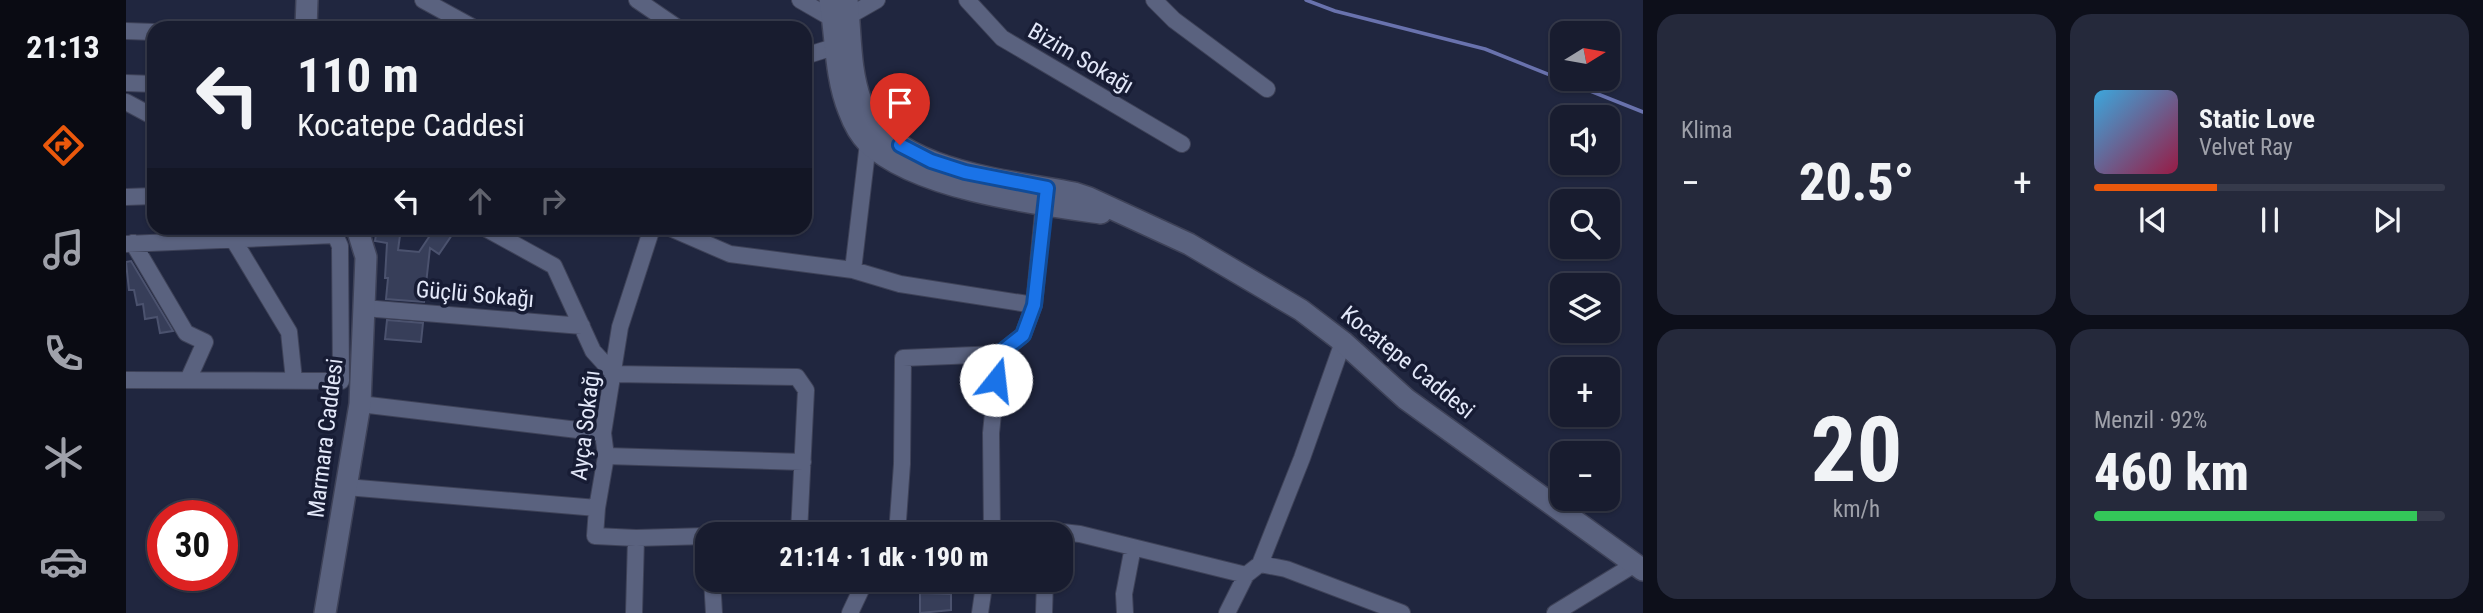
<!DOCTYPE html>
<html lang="tr">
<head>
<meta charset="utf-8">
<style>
	body { margin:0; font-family:"Roboto Condensed",sans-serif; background:#25293b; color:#f1f3f6; height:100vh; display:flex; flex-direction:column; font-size:26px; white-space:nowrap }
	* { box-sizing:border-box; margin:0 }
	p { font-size:23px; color:#9fa1aa }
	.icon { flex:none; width:38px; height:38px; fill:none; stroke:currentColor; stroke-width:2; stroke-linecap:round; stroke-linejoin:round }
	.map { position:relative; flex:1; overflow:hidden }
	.sheet { display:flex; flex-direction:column; gap:14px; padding:14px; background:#0d0f1a; width:840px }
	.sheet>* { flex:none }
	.banner { position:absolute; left:21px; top:21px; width:665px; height:214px; border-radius:21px; box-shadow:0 2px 5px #0004,0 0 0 2px #363a4b; background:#181c2f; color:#f1f3f6; overflow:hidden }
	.needle { width:46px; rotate:79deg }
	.buttons { position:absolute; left:1424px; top:21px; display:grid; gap:14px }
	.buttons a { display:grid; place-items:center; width:70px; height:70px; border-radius:14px; background:#181c2f; box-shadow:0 2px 5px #0004,0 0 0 2px #363a4b; font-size:35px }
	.speed { position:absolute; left:21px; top:500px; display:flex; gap:14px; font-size:35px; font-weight:700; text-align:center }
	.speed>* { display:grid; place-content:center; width:91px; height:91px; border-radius:50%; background:#181c2f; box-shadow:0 2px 5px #0004,0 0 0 2px #363a4b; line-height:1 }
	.speed .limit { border:10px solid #d22; background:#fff; color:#111 }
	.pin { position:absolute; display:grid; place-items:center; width:60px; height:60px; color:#fff; margin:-72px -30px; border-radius:50% 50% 50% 0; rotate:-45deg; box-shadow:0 0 7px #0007 }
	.pin .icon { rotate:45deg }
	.me { position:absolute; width:77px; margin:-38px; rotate:16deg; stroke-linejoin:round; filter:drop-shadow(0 0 5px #0008) }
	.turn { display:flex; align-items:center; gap:24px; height:147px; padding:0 35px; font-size:32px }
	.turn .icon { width:91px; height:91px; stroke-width:2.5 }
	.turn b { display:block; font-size:49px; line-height:60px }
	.lanes { display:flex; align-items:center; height:66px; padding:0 35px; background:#0003; justify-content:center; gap:35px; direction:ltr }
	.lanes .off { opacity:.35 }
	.big { font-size:52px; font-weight:800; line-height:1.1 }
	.sheet .widget { flex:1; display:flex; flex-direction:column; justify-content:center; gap:10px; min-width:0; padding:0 24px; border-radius:21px; background:#25293b }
	.sheet .dial { align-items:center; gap:0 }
	.dial b { font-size:91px; line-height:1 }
	.song { display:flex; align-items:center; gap:21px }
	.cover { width:84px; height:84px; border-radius:10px; background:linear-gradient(135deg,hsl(200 70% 55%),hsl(340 70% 35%)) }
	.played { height:7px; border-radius:4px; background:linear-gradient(90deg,#ea580c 35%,#363a4b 35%) }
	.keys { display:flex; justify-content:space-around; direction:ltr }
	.heat { display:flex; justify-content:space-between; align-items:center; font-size:38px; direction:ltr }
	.charge { height:10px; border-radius:5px; background:linear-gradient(90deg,#34c759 92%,#363a4b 0) }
	.sheet .tiles { flex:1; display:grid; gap:14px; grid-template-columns:repeat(2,1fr) }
	.trip { position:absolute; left:569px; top:522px; width:378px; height:70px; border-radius:21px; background:#181c2f; box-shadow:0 2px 5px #0004,0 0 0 2px #363a4b; font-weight:800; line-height:70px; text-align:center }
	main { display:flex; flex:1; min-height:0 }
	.tab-bar { display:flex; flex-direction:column; width:126px; justify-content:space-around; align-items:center; background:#0a0b13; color:#9fa1aa }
	.tab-bar .icon { width:49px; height:49px }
	.tab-bar .selected { color:#ea580c }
	.tab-bar b { font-size:32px; color:#f1f3f6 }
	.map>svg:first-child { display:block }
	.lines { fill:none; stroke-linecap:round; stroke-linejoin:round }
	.stream { stroke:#6972ad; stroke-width:3.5 }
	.building { fill:#373e59; stroke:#4b526e; stroke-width:2 }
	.street-casing { stroke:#3e4258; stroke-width:18 }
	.secondary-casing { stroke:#3e4258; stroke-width:24 }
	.street { stroke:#5a627f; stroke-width:16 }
	.secondary { stroke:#5a627f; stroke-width:21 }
	.route-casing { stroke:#114b97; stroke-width:18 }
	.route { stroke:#1a73e8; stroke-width:12 }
	.labels { text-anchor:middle; stroke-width:7; stroke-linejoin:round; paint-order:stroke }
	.street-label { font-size:23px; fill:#e3e8f9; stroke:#171c34 }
</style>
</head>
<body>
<main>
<nav class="tab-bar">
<b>21:13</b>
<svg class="icon selected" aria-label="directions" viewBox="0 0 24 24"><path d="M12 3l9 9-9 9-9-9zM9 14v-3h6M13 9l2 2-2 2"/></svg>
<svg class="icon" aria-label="music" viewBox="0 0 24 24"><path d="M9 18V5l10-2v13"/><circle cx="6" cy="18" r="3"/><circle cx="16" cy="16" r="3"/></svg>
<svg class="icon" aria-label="phone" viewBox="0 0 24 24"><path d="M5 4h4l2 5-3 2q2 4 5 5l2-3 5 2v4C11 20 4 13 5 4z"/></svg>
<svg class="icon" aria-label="climate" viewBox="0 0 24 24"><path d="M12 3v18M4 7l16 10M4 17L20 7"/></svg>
<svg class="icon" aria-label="car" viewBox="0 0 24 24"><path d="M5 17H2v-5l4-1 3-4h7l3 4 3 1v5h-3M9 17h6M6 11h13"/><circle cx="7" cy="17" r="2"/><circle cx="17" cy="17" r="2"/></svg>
</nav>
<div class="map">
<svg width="1517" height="613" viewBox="0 0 1517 613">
	<rect width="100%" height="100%" fill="#20263f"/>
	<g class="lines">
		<path class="stream" d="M1180 0 1209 11 1359 49 1517 112"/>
	</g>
	<path class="building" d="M251 228H275L272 250 293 252 309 228H322L328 232 313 254 304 248 298 302 260 299 262 278H259L261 243 249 241Z
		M5 261 47 331 34 333 31 317 19 319 17 304 11 305 8 290H3L0 262Z
		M261 320 297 323 295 342 259 339Z
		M794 593 825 594V610L794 613Z"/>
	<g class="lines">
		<defs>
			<path id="street" d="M297 0 348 28
				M511 0 552 28
				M674 0 707 19
				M841 0 876 38 1056 144
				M1028 0 1048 20 1141 89
				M723 16 751 0
				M0 31 28 32
				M679 56 711 46
				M0 83 28 84
				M0 102 28 117
				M0 197 28 196
				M359 228 428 266 467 351 488 374 671 377 680 390 673 533 661 534
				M544 228 604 254 727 270 774 284 908 305
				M107 239 163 332 168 380
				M7 243 60 333 79 342 62 380
				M0 244 209 235
				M727 270 742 143
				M238 308 456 326
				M0 380 215 381 214 246 206 228
				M234 404 477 433
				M480 456 677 462
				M220 487 471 508 480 456 477 433 494 327 526 228
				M471 508 469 536 510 538 508 613
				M673 533H866L918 530
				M771 534 776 464 777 358 873 354
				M866 534 865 433 873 354 897 335 908 305 918 203
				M919 534 918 530 954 534 1120 575
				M510 538 581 536
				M1134 564 1160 569 1276 613
				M586 579 588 613
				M724 613 740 579
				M854 613 859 579
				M918 613 919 579
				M999 613 998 594 1007 547
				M1101 613 1120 575 1134 564 1176 458 1217 342
				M1429 613 1509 564"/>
			<path id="secondary" d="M704 0C710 36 709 77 723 111 727 122 733 134 742 143 790 189 910 204 975 213
				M721 0C725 32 723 70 735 101 764 172 882 180 948 193L963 198 1063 244 1175 310 1217 342 1280 399 1517 570
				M180 28 181 0
				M199 613 234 404 240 257 231 228"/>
		</defs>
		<use href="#street" class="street-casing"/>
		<use href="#secondary" class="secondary-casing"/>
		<use href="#street" class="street"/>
		<use href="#secondary" class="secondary"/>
	</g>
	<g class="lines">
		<defs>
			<path id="route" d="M774 145 805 161 839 172 921 188 908 305 897 335 873 354 870 380"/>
		</defs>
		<use href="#route" class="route-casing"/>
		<use href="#route" class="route"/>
	</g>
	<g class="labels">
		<g class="street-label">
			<text transform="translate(955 58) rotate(30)" y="8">Bizim Sokağı</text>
			<text transform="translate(349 294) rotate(5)" y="8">Güçlü Sokağı</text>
			<text transform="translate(1282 362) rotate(39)" y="8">Kocatepe Caddesi</text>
			<text transform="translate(459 425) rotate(-83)" y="8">Ayça Sokağı</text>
			<text transform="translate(199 438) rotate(-83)" y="8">Marmara Caddesi</text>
		</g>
	</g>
</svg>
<div class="buttons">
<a><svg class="needle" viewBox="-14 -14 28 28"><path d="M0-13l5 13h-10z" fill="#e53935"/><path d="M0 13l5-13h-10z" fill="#9fa1aa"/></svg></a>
<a><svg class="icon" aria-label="sound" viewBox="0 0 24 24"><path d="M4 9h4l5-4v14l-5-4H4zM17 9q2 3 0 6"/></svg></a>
<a><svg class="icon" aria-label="search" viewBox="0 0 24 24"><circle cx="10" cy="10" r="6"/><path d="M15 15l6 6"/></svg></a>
<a><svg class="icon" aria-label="layers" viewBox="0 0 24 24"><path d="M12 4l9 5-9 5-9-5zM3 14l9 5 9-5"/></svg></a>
<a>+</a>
<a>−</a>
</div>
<div class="speed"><div class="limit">30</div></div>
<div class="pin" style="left:774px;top:145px;background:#d93025"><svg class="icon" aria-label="arrive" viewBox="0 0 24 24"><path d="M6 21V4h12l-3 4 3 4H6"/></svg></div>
<svg class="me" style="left:870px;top:380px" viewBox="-20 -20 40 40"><circle r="19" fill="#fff"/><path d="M0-13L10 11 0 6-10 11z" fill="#1a73e8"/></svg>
<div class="trip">21:14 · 1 dk · 190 m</div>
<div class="banner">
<div class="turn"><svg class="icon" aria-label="left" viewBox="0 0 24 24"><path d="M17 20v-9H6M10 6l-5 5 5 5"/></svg><div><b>110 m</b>Kocatepe Caddesi</div></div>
<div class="lanes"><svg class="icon" aria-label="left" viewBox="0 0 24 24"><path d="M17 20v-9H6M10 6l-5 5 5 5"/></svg><svg class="icon off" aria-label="ahead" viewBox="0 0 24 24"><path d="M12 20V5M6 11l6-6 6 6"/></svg><svg class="icon off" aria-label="right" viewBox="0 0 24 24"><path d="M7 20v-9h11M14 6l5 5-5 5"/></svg></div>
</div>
</div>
<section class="sheet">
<div class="tiles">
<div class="widget"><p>Klima</p>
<div class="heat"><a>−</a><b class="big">20.5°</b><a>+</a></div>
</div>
<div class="widget">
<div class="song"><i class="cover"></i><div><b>Static Love</b><p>Velvet Ray</p></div></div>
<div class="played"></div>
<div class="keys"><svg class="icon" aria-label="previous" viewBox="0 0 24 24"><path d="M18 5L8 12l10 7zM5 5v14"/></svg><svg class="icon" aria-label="pause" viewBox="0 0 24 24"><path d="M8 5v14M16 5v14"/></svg><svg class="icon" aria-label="next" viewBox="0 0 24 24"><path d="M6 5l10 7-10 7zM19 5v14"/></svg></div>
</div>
<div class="widget dial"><b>20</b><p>km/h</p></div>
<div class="widget"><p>Menzil · 92%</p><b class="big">460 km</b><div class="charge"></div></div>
</div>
</section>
</main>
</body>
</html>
